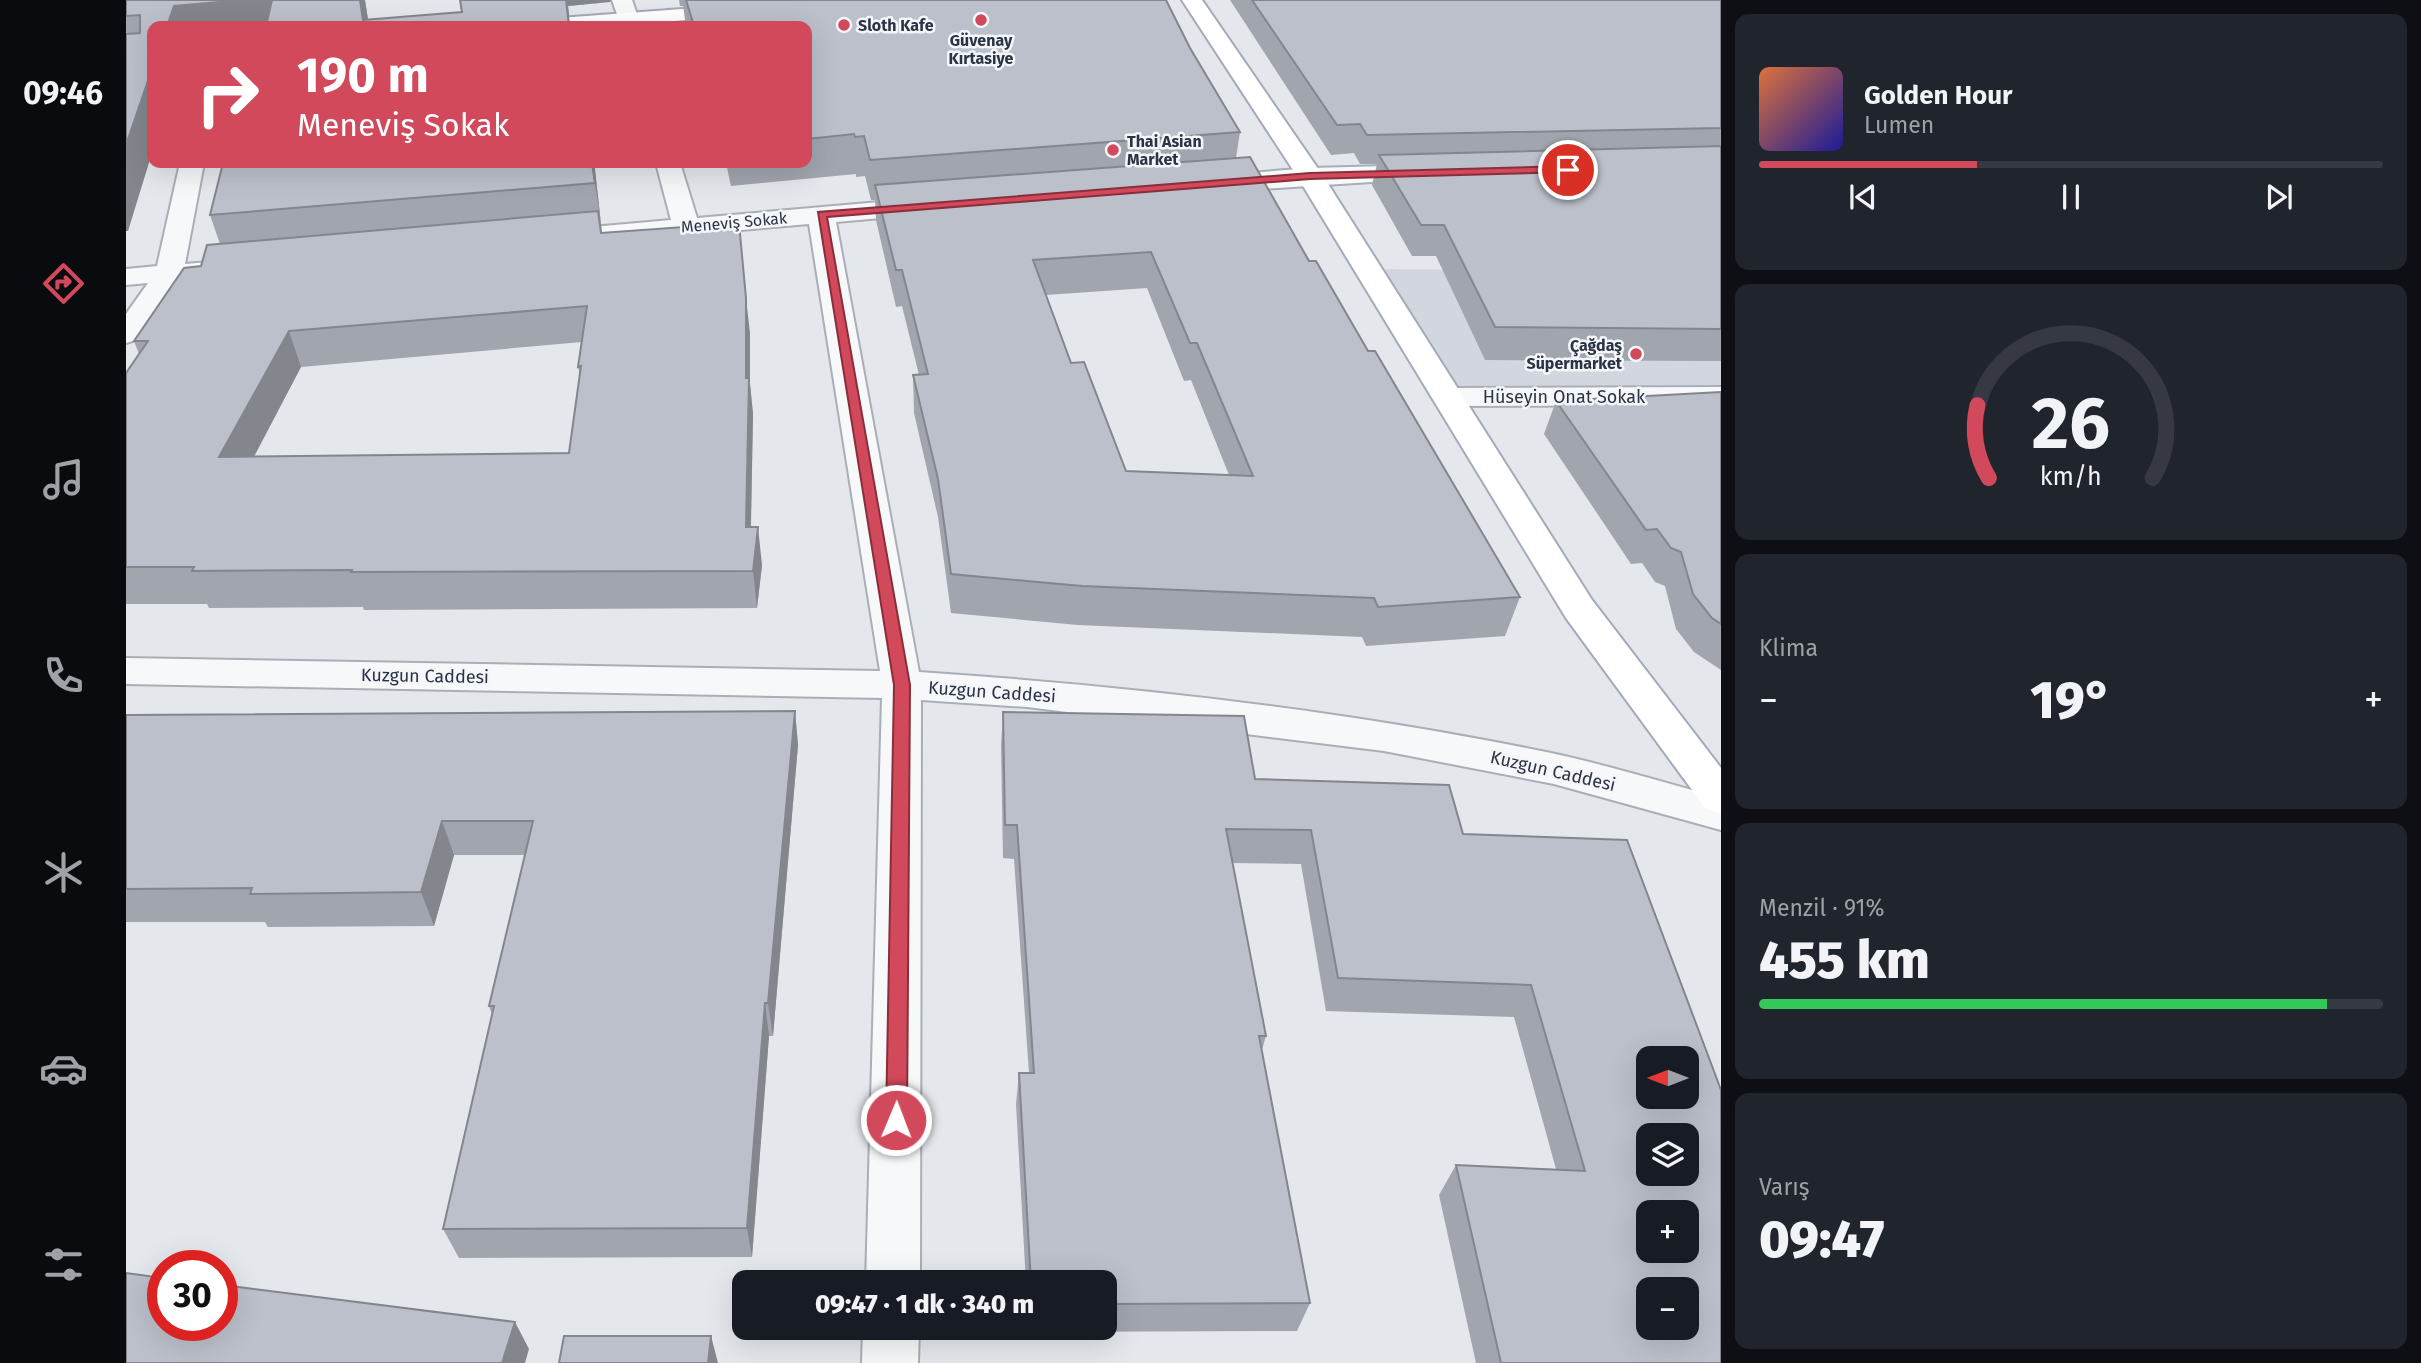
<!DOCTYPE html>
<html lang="tr">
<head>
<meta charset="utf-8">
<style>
	body { margin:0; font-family:"Fira Sans",sans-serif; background:#20242c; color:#f1f3f6; height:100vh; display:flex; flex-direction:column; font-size:26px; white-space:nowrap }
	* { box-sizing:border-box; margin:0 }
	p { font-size:23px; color:#9ea1a6 }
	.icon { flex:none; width:38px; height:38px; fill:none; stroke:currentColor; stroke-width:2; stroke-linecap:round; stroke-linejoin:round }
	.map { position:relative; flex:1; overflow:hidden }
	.panel { display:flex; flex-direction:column; gap:14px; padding:14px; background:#0d0f14; width:700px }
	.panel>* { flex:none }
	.banner { position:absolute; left:21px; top:21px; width:665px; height:147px; border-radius:14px; box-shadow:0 7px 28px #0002; background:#d1495b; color:#fff; overflow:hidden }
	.needle { width:46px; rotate:270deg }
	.buttons { position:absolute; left:1510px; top:1046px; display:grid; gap:14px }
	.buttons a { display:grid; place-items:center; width:63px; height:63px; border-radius:14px; background:#171b24; box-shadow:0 7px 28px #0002; font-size:35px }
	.speed { position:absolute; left:21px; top:1250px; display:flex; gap:14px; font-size:35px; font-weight:700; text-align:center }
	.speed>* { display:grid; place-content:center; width:91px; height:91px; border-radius:50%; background:#171b24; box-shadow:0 7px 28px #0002; line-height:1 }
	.speed .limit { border:10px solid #d22; background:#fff; color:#111 }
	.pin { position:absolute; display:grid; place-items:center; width:60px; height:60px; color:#fff; margin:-30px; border:4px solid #fff; border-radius:50%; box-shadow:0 2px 7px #0007 }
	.me { position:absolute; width:77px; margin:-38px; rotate:1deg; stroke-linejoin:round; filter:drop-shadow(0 0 5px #0008) }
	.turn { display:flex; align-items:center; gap:24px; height:147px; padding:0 35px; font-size:32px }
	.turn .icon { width:91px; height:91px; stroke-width:2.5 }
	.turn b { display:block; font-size:49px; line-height:60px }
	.big { font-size:52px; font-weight:800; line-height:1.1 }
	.panel .tile { flex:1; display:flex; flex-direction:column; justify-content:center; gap:10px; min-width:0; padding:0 24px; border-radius:14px; background:#20242c }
	.panel .dial { align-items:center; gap:0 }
	.dial svg { height:182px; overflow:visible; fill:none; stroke:#363941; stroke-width:7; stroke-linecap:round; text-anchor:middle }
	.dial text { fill:#f1f3f6; stroke:none }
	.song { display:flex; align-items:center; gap:21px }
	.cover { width:84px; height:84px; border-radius:10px; background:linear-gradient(135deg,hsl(20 70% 55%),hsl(240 70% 35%)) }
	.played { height:7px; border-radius:4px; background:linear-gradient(90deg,#d1495b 35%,#363941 35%) }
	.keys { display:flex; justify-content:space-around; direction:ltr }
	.heat { display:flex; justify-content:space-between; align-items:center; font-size:38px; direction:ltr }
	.charge { height:10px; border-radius:5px; background:linear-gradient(90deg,#34c759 91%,#363941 0) }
	.trip { position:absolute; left:606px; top:1270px; width:385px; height:70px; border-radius:14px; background:#171b24; box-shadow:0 7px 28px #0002; font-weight:800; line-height:70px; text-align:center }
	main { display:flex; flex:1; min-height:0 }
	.tab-bar { display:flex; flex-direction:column; width:126px; justify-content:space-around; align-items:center; background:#090b0e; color:#9ea1a6 }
	.tab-bar .icon { width:49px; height:49px }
	.tab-bar .on { color:#d1495b }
	.tab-bar b { font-size:32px; color:#f1f3f6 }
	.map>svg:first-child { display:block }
	.built { fill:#d2d6de }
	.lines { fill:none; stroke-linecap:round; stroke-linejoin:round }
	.minor-casing { stroke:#a9aeb7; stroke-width:4 }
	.major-casing { stroke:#a3abb8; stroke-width:4 }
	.minor { fill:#f7f8fa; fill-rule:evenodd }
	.major { fill:#fff; fill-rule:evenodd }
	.wall { fill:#a1a5ae; fill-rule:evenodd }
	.shaded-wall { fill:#83868d }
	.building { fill:#bbc0ca; stroke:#83868d; stroke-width:2; fill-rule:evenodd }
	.route { fill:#d1495b; stroke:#882f3b; stroke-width:2 }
	.poi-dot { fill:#d1495b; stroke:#f4f6f9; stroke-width:2.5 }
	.labels { text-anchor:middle; stroke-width:5; stroke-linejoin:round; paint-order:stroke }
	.far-poi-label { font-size:16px; font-weight:bold; fill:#2b3445; stroke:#f4f6f9; text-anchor:start }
	.far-street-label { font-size:16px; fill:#2b3445; stroke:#f4f6f9 }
	.street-label { font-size:18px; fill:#2b3445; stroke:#f4f6f9 }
</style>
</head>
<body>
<main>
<nav class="tab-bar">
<b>09:46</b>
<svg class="icon on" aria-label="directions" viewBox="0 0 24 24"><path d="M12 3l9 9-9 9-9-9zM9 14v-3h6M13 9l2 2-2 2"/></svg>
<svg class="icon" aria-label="music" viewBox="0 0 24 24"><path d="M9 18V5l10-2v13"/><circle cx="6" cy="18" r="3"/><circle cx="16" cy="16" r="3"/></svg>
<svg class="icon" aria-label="phone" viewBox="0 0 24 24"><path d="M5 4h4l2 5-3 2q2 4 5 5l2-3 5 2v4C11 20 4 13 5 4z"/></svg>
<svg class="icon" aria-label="climate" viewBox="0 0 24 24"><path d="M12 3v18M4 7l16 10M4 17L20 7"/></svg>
<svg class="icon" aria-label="car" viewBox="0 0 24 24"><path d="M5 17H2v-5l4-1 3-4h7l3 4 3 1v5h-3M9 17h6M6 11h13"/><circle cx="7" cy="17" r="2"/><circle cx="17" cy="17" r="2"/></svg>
<svg class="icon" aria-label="filters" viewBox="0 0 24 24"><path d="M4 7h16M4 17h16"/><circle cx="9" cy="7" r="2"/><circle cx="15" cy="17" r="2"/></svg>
</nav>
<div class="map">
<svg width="1595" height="1363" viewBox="0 0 1595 1363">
	<rect width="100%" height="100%" fill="#e4e7ec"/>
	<path class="built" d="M1242 269 1595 272V396L1323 397Z"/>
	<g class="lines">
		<defs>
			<path id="minor" d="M486 0H506L515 26H495Z
				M54 163H78L59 264 106 260 116 262 120 268 116 274 52 281 10 340 0 343V314L22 283 0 285V269L31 266Z
				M530 163H554L571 218 800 198 809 200 813 206 809 212 800 214 710 222 793 672C1004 686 1218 710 1425 753 1482 765 1539 783 1595 798V830L1428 784 1258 751 901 707 795 700 794 1283H740L756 698 0 684V658L754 671 683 224 466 243 457 241 453 235 457 229 466 227 545 220Z
				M1299 165 1308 168 1312 173 1308 178 1087 192 1078 189 1074 184 1078 179 1087 176 1184 168Z
				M1595 387V405L1323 406 1312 404 1307 397 1312 390 1323 388Z
				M737 1328H793L792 1363H736Z"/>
			<path id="major" d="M1056 0H1076L1197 176 1466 600 1595 768V814L1580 809 1440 618 1171 176Z
				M612 5 619 7 622 11 619 15 489 26H394L405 20Z"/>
		</defs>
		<use href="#minor" class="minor-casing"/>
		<use href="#major" class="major-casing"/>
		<use href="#minor" class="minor"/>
		<use href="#major" class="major"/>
	</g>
	<path class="wall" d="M0 0H239L242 20 484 2 442 6 443 15 26 26 2 231H0Z
		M553 0H1040L1064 48 1114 132 1110 158 1183 261 1242 351 1394 597 1379 636 1240 646 1236 637 952 625 825 613 812 517 788 413 787 375H793L776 306 770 307 750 220 749 200H745L739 176 730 177V174L605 186 600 163H681V26H560L557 6H554ZM1021 288 1058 381 1065 380 1103 475 1000 471 945 363 920 295Z
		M1104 0H1595V361L1359 360 1310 256H1286L1246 185 1251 164H1234L1228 153 1205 155Z
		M468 163 476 233 624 333V384L627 414 625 527 636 565 631 608 238 610 237 607 83 608 81 604H0V373L13 354 8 341 94 244 84 215ZM456 342 452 367 454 375 443 453 128 457 175 367Z
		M1595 392V670L1568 652 1550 629 1539 586 1529 582 1516 563 1505 564 1418 434 1430 401Z
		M669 711 672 745 647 1036H643L626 1257 333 1258 317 1229 366 1014 363 1006 399 855H328L308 926 142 927 139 922H0V715Z
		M877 712 1337 834 1595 1363H1350L1313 1195 1330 1165 1430 1169 1388 1017 1200 1011 1175 864 1106 863 1140 1036 1136 1050 1184 1303 1171 1331 902 1332V1328H978V1283H900L890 1104 893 1073H903L888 859 877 858 875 746Z"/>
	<path class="shaded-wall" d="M116 0H148L156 26H41L48 6Z
		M234 0H239L243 26 237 20Z
		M387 0H485L484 2 442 6 444 26Z
		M26 69V153L2 231H0V145Z
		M466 163H468L469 169 475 224Z
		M620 298 624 333V384L627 414 624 565 620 527Z
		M163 331 175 367 108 494 93 457Z
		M632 527 636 565 631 608 627 571Z
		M669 711 672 745 647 1036 642 1003Z
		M316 821 328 855 308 926 295 892Z
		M639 1003 643 1036 626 1257 621 1228Z
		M389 1322 403 1349 399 1363H376Z
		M585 1336 592 1363H582Z"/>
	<path class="building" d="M0 0H116L48 6 41 26H26V69L0 145V34L14 33V15L0 16Z
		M146 0H234L237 20 336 12 334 0H440L443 26H140Z
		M560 0H1040L1064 48 1114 132 744 160 738 136 729 137 728 134 681 139V26H568Z
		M1126 0H1595V128L1241 135 1234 124 1211 125Z
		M1595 146V329L1369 327 1318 225H1295L1253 155Z
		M1124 157 1183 261H1190L1242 351H1249L1394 597 1252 607 1248 598 956 586 825 574 812 479 787 375 802 374 776 270H770L749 185ZM1025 252 1064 343H1071L1127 476 1000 471 958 362 945 363 907 260Z
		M97 163H466L469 183 84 215Z
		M472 211 475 233 613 223 620 298V378H623L620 527H632L627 571 225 572 226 570 66 571 68 567H0V373L22 341H8L58 268 75 266 81 245ZM461 306 452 367 455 366 443 453 93 457 163 331Z
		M1595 392V624L1586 618 1567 594 1555 552 1545 548 1531 529 1520 530 1430 401Z
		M669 711 642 1003H639L621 1228 317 1229 368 1006H363L407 821H316L295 892 124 894 126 888 0 889V715Z
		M877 712 1118 716 1129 779 1323 785 1337 834 1501 840 1595 1090V1363H1375L1330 1165 1459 1171 1405 985 1212 978 1185 830 1100 829 1140 1036H1133L1184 1303 978 1304V1283H905L893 1073H908L891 825H879ZM1522 1059H1561V1097H1522ZM1522 1136H1561V1174H1522ZM1522 1213H1561V1251H1522ZM1522 1290H1561V1328H1522Z
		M0 1273 37 1278V1325H96V1285L389 1322 376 1363H0Z
		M438 1336H585L582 1363H433Z"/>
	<path class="route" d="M1442 166 1447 170 1445 172 1184 179 701 217 784 685 781 1120 777 1127 770 1129 763 1127 760 1120 768 685 692 212 1184 173Z"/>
	<g class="poi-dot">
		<circle cx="855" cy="20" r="7"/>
		<circle cx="718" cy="25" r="7"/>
		<circle cx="987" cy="150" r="7"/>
		<circle cx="1510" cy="354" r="7"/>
	</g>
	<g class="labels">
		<g class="far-poi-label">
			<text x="732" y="31">Sloth Kafe</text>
			<text x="855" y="46" text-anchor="middle">Güvenay<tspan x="855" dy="18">Kırtasiye</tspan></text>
			<text x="1001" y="147">Thai Asian<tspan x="1001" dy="18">Market</tspan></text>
			<text x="1496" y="351" text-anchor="end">Çağdaş<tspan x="1496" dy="18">Süpermarket</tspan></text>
		</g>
		<g class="far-street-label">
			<text transform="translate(608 222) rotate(-5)" y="6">Meneviş Sokak</text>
		</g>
		<g class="street-label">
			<text x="1438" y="403">Hüseyin Onat Sokak</text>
			<text transform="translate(299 676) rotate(1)" y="6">Kuzgun Caddesi</text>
			<text transform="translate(866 692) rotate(4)" y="6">Kuzgun Caddesi</text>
			<text transform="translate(1427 771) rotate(13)" y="6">Kuzgun Caddesi</text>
		</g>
	</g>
</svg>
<div class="buttons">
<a><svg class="needle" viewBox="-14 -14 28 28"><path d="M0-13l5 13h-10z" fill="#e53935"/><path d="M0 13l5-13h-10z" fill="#9ea1a6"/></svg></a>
<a><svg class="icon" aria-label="layers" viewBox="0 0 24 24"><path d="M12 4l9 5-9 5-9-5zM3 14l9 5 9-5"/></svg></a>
<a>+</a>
<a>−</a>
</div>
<div class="speed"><div class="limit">30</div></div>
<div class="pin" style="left:1442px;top:170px;background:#d93025"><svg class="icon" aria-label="arrive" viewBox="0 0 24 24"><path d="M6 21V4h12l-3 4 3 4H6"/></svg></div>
<svg class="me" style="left:770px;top:1120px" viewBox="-20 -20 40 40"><circle r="17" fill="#d1495b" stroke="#fff" stroke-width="3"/><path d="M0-11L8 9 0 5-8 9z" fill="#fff"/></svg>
<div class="trip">09:47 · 1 dk · 340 m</div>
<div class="banner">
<div class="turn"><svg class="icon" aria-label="right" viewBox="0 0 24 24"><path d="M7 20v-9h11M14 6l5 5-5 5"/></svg><div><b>190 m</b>Meneviş Sokak</div></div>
</div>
</div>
<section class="panel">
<div class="tile">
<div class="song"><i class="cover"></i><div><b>Golden Hour</b><p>Lumen</p></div></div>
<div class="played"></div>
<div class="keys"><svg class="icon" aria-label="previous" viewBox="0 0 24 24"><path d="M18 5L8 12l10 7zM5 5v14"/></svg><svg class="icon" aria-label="pause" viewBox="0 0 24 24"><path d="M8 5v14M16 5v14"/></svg><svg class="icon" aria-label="next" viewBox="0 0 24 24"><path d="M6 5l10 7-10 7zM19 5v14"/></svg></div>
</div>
<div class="tile dial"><svg viewBox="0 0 100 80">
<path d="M14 69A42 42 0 1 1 86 69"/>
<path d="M14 69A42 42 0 0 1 9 37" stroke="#d1495b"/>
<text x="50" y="56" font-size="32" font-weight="700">26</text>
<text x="50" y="72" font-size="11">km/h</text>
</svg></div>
<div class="tile"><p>Klima</p>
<div class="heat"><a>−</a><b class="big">19°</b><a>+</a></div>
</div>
<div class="tile"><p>Menzil · 91%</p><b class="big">455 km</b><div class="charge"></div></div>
<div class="tile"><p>Varış</p><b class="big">09:47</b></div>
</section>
</main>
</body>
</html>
